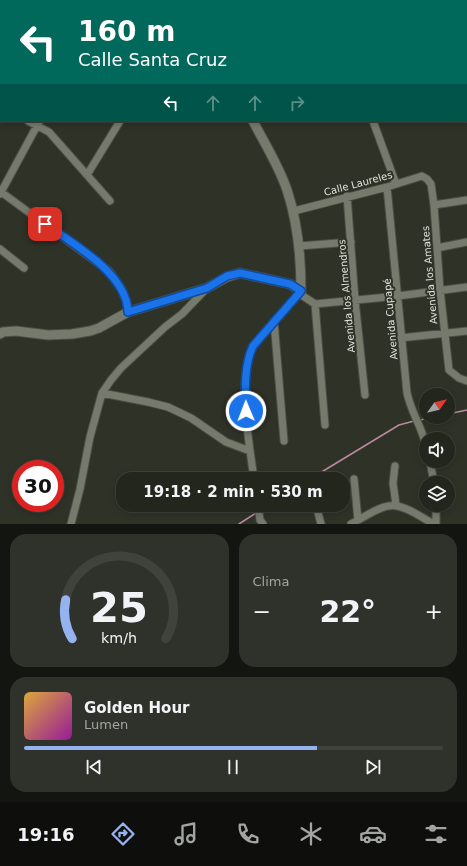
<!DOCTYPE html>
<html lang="es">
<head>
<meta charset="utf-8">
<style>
	body { margin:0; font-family:"DejaVu Sans",sans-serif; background:#2f322a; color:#f1f3f6; height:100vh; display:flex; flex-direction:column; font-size:15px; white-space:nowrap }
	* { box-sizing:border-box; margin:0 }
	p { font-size:13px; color:#a3a5a4 }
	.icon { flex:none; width:22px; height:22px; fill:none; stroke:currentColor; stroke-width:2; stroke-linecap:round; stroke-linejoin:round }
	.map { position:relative; height:524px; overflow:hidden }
	.sheet { display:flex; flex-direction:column; gap:10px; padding:10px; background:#131510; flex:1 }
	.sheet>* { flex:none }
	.hud { position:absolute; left:0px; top:0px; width:467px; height:122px; box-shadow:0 2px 6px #0003,0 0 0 1px #40433b; background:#00695c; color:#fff; overflow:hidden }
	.needle { width:26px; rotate:56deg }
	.fabs { position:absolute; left:419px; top:388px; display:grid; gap:8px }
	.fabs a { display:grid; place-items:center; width:36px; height:36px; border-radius:50%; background:#23261d; box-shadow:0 2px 6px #0003,0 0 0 1px #40433b; font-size:20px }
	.speed { position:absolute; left:12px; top:460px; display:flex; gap:8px; font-size:20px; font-weight:700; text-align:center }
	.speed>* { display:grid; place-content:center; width:52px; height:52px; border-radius:50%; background:#23261d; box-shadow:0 2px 6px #0003,0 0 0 1px #40433b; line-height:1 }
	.speed .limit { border:6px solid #d22; background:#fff; color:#111 }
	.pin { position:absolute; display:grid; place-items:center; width:34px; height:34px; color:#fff; margin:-17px; border-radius:8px; box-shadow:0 2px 6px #0006 }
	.me { position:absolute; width:44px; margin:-22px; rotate:359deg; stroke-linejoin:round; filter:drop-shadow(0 0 3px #0008) }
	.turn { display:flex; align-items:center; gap:14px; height:84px; padding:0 12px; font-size:18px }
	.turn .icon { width:52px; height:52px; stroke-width:2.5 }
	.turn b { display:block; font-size:28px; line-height:34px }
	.lanes { display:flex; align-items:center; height:38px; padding:0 12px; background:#0003; justify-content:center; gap:20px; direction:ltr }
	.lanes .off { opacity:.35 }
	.big { font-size:30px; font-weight:700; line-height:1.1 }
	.sheet .widget { flex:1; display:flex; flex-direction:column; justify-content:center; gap:6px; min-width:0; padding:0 14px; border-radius:16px; background:#2f322a }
	.sheet .dial { align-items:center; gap:0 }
	.dial svg { height:104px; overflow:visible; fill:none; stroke:#40433b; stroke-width:7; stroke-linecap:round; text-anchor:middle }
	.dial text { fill:#f1f3f6; stroke:none }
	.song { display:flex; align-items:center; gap:12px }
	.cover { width:48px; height:48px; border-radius:6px; background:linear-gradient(135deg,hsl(40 70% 55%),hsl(300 70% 35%)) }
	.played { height:4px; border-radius:2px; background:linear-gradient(90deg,#95b2f1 70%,#40433b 70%) }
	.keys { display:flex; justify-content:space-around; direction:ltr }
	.heat { display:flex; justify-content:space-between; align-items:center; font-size:22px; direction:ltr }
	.sheet .tiles { flex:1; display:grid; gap:10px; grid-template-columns:1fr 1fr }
	.widget:last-child { grid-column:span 2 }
	.trip { position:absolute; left:116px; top:472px; width:234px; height:40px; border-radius:16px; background:#23261d; box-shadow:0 2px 6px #0003,0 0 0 1px #40433b; font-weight:700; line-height:40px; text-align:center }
	.tab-bar { display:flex; height:64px; justify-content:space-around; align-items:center; background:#0e0f0c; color:#a3a5a4 }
	.tab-bar .icon { width:28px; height:28px }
	.tab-bar .current { color:#95b2f1 }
	.tab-bar b { font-size:18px; color:#f1f3f6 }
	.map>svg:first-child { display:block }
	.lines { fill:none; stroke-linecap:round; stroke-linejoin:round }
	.stream { stroke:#b98aa1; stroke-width:1.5 }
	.minor-casing { stroke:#4c4f45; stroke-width:9 }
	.tertiary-casing { stroke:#4c4f45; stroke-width:11 }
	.primary-casing { stroke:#4c4f45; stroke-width:13 }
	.minor { stroke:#767a6d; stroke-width:7 }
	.tertiary { stroke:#767a6d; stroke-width:9 }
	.primary { stroke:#788a3b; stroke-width:11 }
	.route-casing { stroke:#114b97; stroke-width:10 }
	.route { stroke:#1a73e8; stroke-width:7 }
	.labels { text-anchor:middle; stroke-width:4; stroke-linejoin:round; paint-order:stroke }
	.street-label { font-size:10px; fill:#e2e4dd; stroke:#2f3227 }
</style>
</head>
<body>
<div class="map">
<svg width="467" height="524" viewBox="0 0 467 524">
	<rect width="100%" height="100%" fill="#2f3227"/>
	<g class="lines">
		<path class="stream" d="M448 414 467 410
			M420 420 434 417
			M310 479 399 425 414 421
			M261 510 268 505
			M239 524 256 513"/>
		<defs>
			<path id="minor" d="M124 0 125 1
				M104 1V0
				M171 1 173 0
				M372 1V0
				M0 109 1 110
				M0 117 1 115
				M28 121 49 132 110 201
				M373 121 396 184
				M87 175 120 121
				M387 187 407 393C411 412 422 427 426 446
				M1 192 109 271C119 284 127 296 128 312
				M0 194 39 122
				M347 196 355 300 365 395
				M434 205 467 200
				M294 211 387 187 422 176 427 179 431 184 434 205 440 290 449 370 459 378 467 381
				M299 246 351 242
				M437 248 467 242
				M0 249 24 268
				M315 304 325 425
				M274 321 284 441
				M400 338 467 331
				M102 393 148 402 168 407 191 418 226 442 250 451
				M430 461 434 483
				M395 466 393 483 396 505
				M254 479C249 441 237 381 253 346L301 291 303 296 315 304 398 296 467 287
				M354 479 358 520
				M258 505 260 520 263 524
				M316 505 321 524
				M71 524 80 489 90 437 102 393 111 380 121 368 165 327 182 314 207 288
				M351 524C363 518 383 503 397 506 410 508 422 518 434 524
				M436 524V505"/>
			<path id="tertiary" d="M205 0V1
				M253 121C265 144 279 166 287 190 298 223 301 258 301 291
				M0 334 3 332 16 331 48 335 72 334 90 331 99 328 128 312 207 288 227 277 240 273 290 284 301 291"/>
			<path id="primary" d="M398 0 400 1
				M432 0 434 1
				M466 16H467
				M466 28H467"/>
		</defs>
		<use href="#minor" class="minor-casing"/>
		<use href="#tertiary" class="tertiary-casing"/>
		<use href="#primary" class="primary-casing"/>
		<use href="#minor" class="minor"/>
		<use href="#tertiary" class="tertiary"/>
		<use href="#primary" class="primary"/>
	</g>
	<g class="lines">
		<defs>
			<path id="route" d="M45 224C74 244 127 274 128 312L207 288 227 276 240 273 290 284 301 291 253 346C244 365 245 390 246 411"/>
		</defs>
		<use href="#route" class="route-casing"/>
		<use href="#route" class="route"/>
	</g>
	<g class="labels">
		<g class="street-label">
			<text transform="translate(358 183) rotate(-15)" y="4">Calle Laureles</text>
			<text transform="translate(429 275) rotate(-95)" y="4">Avenida los Amates</text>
			<text transform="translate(346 296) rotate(-95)" y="4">Avenida los Almendros</text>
			<text transform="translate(390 319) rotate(-95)" y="4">Avenida Cupapé</text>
		</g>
	</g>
</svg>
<div class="fabs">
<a><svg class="needle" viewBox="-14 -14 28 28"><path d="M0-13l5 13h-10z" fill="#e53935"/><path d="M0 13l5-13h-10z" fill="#a3a5a4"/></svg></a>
<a><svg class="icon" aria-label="sound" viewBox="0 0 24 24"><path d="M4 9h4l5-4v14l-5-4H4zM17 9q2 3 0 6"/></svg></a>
<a><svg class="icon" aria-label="layers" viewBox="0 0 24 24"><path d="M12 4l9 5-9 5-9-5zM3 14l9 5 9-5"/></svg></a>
</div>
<div class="speed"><div class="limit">30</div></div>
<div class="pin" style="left:45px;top:224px;background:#d93025"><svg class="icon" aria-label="arrive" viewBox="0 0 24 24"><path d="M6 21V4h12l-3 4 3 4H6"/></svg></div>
<svg class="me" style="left:246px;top:411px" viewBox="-20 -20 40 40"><circle r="17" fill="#1a73e8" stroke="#fff" stroke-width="3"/><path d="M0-11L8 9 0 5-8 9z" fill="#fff"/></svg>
<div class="trip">19:18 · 2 min · 530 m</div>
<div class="hud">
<div class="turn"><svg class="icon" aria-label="left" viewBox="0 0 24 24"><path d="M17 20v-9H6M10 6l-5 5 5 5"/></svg><div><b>160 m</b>Calle Santa Cruz</div></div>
<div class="lanes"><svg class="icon" aria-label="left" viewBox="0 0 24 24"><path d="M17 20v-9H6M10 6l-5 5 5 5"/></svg><svg class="icon off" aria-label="ahead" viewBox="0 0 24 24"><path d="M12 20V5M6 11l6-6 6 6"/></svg><svg class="icon off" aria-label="ahead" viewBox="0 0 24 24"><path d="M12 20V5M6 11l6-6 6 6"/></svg><svg class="icon off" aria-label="right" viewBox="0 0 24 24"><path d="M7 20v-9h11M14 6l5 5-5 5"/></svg></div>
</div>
</div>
<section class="sheet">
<div class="tiles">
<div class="widget dial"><svg viewBox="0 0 100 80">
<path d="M14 69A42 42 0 1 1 86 69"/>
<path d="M14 69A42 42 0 0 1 9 39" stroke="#95b2f1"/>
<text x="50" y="56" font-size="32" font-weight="700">25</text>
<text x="50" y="72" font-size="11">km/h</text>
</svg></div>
<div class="widget"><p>Clima</p>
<div class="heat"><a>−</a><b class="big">22°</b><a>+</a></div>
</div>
<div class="widget">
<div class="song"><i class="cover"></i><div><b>Golden Hour</b><p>Lumen</p></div></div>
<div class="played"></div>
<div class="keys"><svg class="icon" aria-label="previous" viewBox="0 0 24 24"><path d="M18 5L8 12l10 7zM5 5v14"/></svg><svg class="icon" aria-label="pause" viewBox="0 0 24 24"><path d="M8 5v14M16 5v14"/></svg><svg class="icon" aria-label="next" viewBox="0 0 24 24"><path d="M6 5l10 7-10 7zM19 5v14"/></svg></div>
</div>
</div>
</section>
<nav class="tab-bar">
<b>19:16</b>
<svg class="icon current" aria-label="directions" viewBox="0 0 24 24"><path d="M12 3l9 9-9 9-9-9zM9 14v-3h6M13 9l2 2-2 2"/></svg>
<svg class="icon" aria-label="music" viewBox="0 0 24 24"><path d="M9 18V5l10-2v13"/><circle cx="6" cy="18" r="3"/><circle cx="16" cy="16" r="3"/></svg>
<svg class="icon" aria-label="phone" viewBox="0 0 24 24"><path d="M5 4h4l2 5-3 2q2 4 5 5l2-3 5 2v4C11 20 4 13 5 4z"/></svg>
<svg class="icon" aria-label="climate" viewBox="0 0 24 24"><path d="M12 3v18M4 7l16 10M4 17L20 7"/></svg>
<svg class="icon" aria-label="car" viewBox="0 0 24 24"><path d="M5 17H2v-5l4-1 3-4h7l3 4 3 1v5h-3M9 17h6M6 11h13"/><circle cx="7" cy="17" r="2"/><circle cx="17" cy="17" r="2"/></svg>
<svg class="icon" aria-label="filters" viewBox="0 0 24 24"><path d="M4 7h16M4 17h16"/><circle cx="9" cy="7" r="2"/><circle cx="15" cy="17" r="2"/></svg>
</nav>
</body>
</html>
